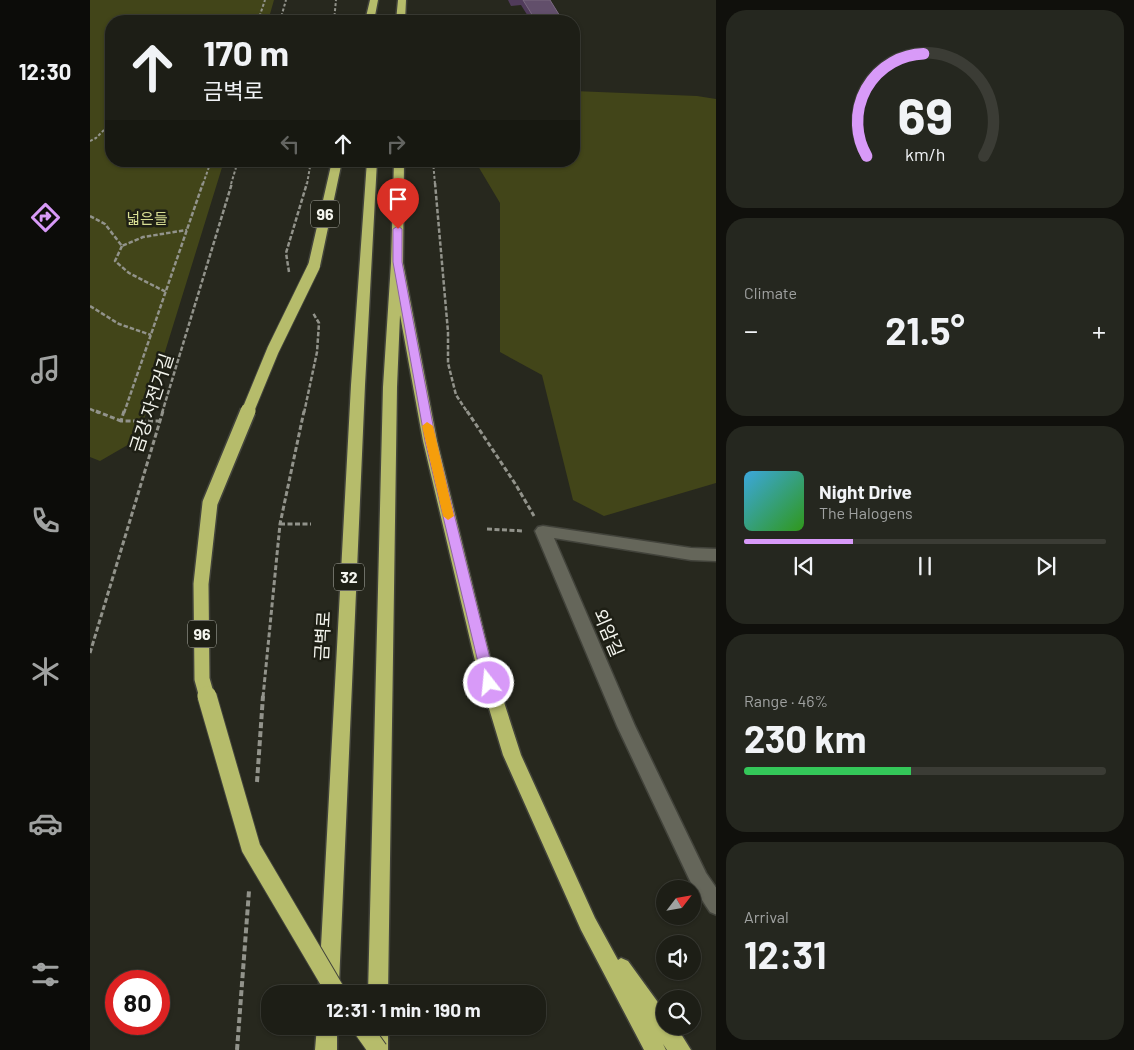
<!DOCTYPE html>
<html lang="en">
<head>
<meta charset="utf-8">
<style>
	body { margin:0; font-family:Barlow,"Noto Sans KR",sans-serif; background:#25271f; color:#f1f3f6; height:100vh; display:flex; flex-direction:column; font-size:19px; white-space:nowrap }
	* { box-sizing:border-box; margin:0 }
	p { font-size:16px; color:#a0a2a1 }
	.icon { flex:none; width:28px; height:28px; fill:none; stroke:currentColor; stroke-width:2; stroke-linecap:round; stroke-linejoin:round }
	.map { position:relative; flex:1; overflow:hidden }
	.side { display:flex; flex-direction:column; gap:10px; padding:10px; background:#10100c; width:418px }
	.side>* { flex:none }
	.guide { position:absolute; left:15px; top:15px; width:475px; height:152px; border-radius:20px; box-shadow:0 1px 4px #0004,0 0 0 1px #3b3c35; background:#1d1e16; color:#f1f3f6; overflow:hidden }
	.needle { width:32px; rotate:59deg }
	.tools { position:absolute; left:566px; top:880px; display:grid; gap:10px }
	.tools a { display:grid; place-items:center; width:45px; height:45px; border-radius:50%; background:#1d1e16; box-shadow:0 1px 4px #0004,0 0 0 1px #3b3c35; font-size:25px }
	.speed { position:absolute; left:15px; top:970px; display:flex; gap:10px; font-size:25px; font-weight:700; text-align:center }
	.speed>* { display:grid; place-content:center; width:65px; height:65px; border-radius:50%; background:#1d1e16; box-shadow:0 1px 4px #0004,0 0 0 1px #3b3c35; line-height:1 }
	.speed .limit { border:8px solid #d22; background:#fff; color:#111 }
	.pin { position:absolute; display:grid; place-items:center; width:42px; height:42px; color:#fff; margin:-51px -21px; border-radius:50% 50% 50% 0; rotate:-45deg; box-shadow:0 0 5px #0007 }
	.pin .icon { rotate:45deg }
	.me { position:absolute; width:55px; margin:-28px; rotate:344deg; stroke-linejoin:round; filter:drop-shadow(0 0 4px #0008) }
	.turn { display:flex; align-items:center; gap:18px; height:105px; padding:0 15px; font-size:22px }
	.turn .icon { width:65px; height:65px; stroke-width:2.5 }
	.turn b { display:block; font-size:35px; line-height:42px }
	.lanes { display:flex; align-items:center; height:48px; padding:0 15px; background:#0003; justify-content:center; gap:25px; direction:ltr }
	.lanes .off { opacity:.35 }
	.big { font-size:38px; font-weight:700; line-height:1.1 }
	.side .tile { flex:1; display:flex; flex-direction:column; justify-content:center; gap:8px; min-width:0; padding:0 18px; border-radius:20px; background:#25271f }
	.side .dial { align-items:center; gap:0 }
	.dial svg { height:130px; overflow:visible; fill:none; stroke:#3b3c35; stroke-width:7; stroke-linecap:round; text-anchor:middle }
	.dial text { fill:#f1f3f6; stroke:none }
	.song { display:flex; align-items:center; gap:15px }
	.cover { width:60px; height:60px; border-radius:8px; background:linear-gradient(135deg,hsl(200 70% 55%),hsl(110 70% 35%)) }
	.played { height:5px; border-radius:2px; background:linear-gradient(90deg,#d89af8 30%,#3b3c35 30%) }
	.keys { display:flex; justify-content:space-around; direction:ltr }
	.heat { display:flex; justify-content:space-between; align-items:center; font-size:28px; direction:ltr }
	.charge { height:8px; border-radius:4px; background:linear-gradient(90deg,#34c759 46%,#3b3c35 0) }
	.trip { position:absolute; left:171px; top:985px; width:285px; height:50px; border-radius:20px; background:#1d1e16; box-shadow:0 1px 4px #0004,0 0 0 1px #3b3c35; font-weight:700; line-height:50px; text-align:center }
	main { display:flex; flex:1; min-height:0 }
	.dock { display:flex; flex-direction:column; width:90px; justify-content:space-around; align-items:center; background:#0c0c09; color:#a0a2a1 }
	.dock .icon { width:35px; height:35px }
	.dock .selected { color:#d89af8 }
	.dock b { font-size:22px; color:#f1f3f6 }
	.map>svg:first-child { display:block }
	.green { fill:#424519 }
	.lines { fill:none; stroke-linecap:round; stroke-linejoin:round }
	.street-casing { stroke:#42433b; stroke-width:3 }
	.highway-casing { stroke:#42433b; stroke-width:3 }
	.path-far3 { stroke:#92938b; stroke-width:2; stroke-dasharray:3 2; stroke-linecap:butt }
	.path-far2 { stroke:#92938b; stroke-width:2.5; stroke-dasharray:4.5 2; stroke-linecap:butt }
	.path-far1 { stroke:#92938b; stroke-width:3; stroke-dasharray:5 2.5; stroke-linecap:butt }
	.path { stroke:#92938b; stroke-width:4; stroke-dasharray:6 3; stroke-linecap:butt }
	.street { fill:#65665a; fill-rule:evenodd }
	.highway { fill:#b6bc6b; fill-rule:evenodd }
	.highway-bridge-far2-casing { stroke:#42433b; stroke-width:14; stroke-linecap:butt }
	.highway-bridge-far1-casing { stroke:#42433b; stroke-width:18; stroke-linecap:butt }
	.highway-bridge-casing { stroke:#42433b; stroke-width:21; stroke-linecap:butt }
	.highway-bridge-far2 { stroke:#b6bc6b; stroke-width:12 }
	.highway-bridge-far1 { stroke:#b6bc6b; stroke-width:15 }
	.highway-bridge { stroke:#b6bc6b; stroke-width:19 }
	.wall { fill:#503b5b }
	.building { fill:#624f6b; stroke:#79697f }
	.route { fill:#d89af8; stroke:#8c64a1 }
	.slow { fill:#f59e0b }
	.labels { text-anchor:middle; stroke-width:5; stroke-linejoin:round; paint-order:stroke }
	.far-park-label { font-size:15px; fill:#d8de93; stroke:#1e1f15 }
	.shield { fill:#1e1f15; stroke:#b4b5ad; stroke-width:1 }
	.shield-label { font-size:16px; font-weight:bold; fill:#f4f5ee }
	.street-label { font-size:18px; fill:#f4f5ee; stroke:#1e1f15 }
</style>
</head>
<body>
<main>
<nav class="dock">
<b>12:30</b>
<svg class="icon selected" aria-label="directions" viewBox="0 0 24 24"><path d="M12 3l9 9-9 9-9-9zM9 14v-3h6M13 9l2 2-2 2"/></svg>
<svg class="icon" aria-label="music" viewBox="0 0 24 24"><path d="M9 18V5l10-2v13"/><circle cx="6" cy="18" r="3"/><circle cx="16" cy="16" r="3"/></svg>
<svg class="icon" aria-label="phone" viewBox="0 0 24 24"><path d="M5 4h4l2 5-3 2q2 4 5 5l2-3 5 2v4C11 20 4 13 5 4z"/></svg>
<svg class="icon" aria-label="climate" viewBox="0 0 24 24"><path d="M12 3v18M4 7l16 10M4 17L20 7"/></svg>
<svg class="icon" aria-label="car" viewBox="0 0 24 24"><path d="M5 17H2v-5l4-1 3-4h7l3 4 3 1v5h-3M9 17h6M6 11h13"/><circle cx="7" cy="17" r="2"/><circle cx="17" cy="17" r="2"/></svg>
<svg class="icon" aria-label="filters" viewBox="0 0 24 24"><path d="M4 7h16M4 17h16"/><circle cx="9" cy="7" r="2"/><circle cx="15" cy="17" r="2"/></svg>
</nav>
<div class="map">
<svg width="627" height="1050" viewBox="0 0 627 1050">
	<rect width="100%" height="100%" fill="#27281e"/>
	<path class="green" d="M0 0H184L178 21H21V161H134L48 439 10 461 0 457Z
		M484 91 607 96 626 99V483L514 516 483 500 452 375 410 352V203L385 161H484Z"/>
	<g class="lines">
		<defs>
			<path id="street" d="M453 526 601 548 627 549V561L601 560 464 538 545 726 616 873 627 889V915L620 912 602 885 527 726 445 531 448 527Z"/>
			<path id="highway" d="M280 0H288L284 21H275Z
				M308 0H316L315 21H306Z
				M242 161H252L230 266 224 270 218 266Z
				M277 161H287L275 385 249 984 246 991 239 994 232 991 229 984 261 385Z
				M304 161H314L313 263 347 441 402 665 431 755 505 918 528 960 531 958 538 961 575 1012V1026H586L601 1050H577L573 1044 576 1050H554L491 930 413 755 386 665 333 441 310 315 307 387 298 994H278L293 387 301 263Z
				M227 1026H247V1050H225Z
				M278 1026H298V1050H276Z"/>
		</defs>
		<use href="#street" class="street-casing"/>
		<use href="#highway" class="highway-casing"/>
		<path class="path-far3" d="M168 21 175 0
			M190 21 196 0
			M244 21 246 0
			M0 141 6 138 21 123
			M343 161 345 184
			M113 184 121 161
			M141 184 148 161
			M217 184 221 161"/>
		<path class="path-far2" d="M345 183 358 332V363L366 395 378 413
			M0 216 15 224 32 246 53 237 97 230
			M32 246 25 261 39 273 76 292
			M199 272 196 253 217 183
			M0 306 29 324 61 335
			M0 409 9 413
			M34 413 113 183
			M72 413 142 183
			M214 413 227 352 229 323 223 313"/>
		<path class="path-far1" d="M6 411 31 421
			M34 411 31 421H70
			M377 411 426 485 444 516
			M190 524H221
			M397 529 434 531
			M0 653 73 411
			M173 697 190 524 214 411"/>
		<path class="path" d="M167 782 173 696
			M147 1050 159 891"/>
		<use href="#street" class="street"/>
		<use href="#highway" class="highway"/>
		<defs>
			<path id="highway-bridge-far2" d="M157 413 183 350 224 266"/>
			<path id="highway-bridge-far1" d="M117 697 112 679 111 584 120 503 158 411"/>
			<path id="highway-bridge" d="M117 696 161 848 247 994
				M271 1026 288 1050"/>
		</defs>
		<use href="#highway-bridge-far2" class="highway-bridge-far2-casing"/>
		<use href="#highway-bridge-far1" class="highway-bridge-far1-casing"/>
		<use href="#highway-bridge" class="highway-bridge-casing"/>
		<use href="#highway-bridge-far2" class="highway-bridge-far2"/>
		<use href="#highway-bridge-far1" class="highway-bridge-far1"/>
		<use href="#highway-bridge" class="highway-bridge"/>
	</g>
	<path class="wall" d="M418 0H460L473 21H441L431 5 421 6Z"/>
	<path class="building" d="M433 0H460L473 21H446Z"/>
	<path class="route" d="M308 226 312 229V262L346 441 406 683 404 686H395L393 683 335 441 303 262V229Z"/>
	<path class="slow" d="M337 422 343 426 364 516 358 520 353 516 332 426Z"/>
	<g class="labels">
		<g class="far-park-label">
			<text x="57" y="224">넓은들</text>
		</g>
		<g class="shield">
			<rect x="221" y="200.5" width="28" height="27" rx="4"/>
			<rect x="244" y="563.5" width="30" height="27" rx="4"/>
			<rect x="98" y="620.5" width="28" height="27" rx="4"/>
		</g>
		<g class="shield-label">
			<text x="235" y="220">96</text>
			<text x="259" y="583">32</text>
			<text x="112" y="640">96</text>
		</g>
		<g class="street-label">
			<text transform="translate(62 403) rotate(-72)" y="6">금강 자전거길</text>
			<text transform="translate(518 633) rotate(67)" y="6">외암길</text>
			<text transform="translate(233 636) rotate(-87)" y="6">금벽로</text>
		</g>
	</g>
</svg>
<div class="tools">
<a><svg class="needle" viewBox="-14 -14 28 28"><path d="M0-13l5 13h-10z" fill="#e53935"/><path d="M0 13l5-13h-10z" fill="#a0a2a1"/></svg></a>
<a><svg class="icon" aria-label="sound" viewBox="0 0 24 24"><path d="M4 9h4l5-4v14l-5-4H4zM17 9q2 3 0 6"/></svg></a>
<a><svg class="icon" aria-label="search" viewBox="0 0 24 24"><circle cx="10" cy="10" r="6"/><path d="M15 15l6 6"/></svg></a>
</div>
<div class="speed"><div class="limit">80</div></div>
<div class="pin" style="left:308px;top:229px;background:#d93025"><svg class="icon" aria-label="arrive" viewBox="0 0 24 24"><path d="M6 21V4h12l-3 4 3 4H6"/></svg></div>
<svg class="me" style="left:399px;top:683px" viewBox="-20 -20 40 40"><circle r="17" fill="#d89af8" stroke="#fff" stroke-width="3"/><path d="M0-11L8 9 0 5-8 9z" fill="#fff"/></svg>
<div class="trip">12:31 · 1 min · 190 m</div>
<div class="guide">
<div class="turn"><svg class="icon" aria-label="ahead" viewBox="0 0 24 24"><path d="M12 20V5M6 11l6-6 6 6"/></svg><div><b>170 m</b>금벽로</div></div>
<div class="lanes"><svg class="icon off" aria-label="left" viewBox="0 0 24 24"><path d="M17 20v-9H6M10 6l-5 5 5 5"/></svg><svg class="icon" aria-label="ahead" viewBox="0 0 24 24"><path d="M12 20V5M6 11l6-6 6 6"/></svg><svg class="icon off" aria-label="right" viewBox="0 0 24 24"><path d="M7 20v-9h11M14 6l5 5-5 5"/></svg></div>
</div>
</div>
<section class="side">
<div class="tile dial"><svg viewBox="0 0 100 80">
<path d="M14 69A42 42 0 1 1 86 69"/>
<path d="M14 69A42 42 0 0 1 49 6" stroke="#d89af8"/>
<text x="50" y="56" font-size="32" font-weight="700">69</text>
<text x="50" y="72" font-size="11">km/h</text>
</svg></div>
<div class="tile"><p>Climate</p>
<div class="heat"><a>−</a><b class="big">21.5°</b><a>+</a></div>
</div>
<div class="tile">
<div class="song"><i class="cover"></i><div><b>Night Drive</b><p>The Halogens</p></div></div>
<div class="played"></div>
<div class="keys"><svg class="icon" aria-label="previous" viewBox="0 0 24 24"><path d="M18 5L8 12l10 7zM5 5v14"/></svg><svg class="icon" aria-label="pause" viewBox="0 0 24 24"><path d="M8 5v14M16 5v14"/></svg><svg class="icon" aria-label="next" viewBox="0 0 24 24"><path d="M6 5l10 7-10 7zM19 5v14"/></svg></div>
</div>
<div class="tile"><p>Range · 46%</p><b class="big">230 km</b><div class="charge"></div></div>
<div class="tile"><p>Arrival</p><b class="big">12:31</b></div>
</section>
</main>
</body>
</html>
